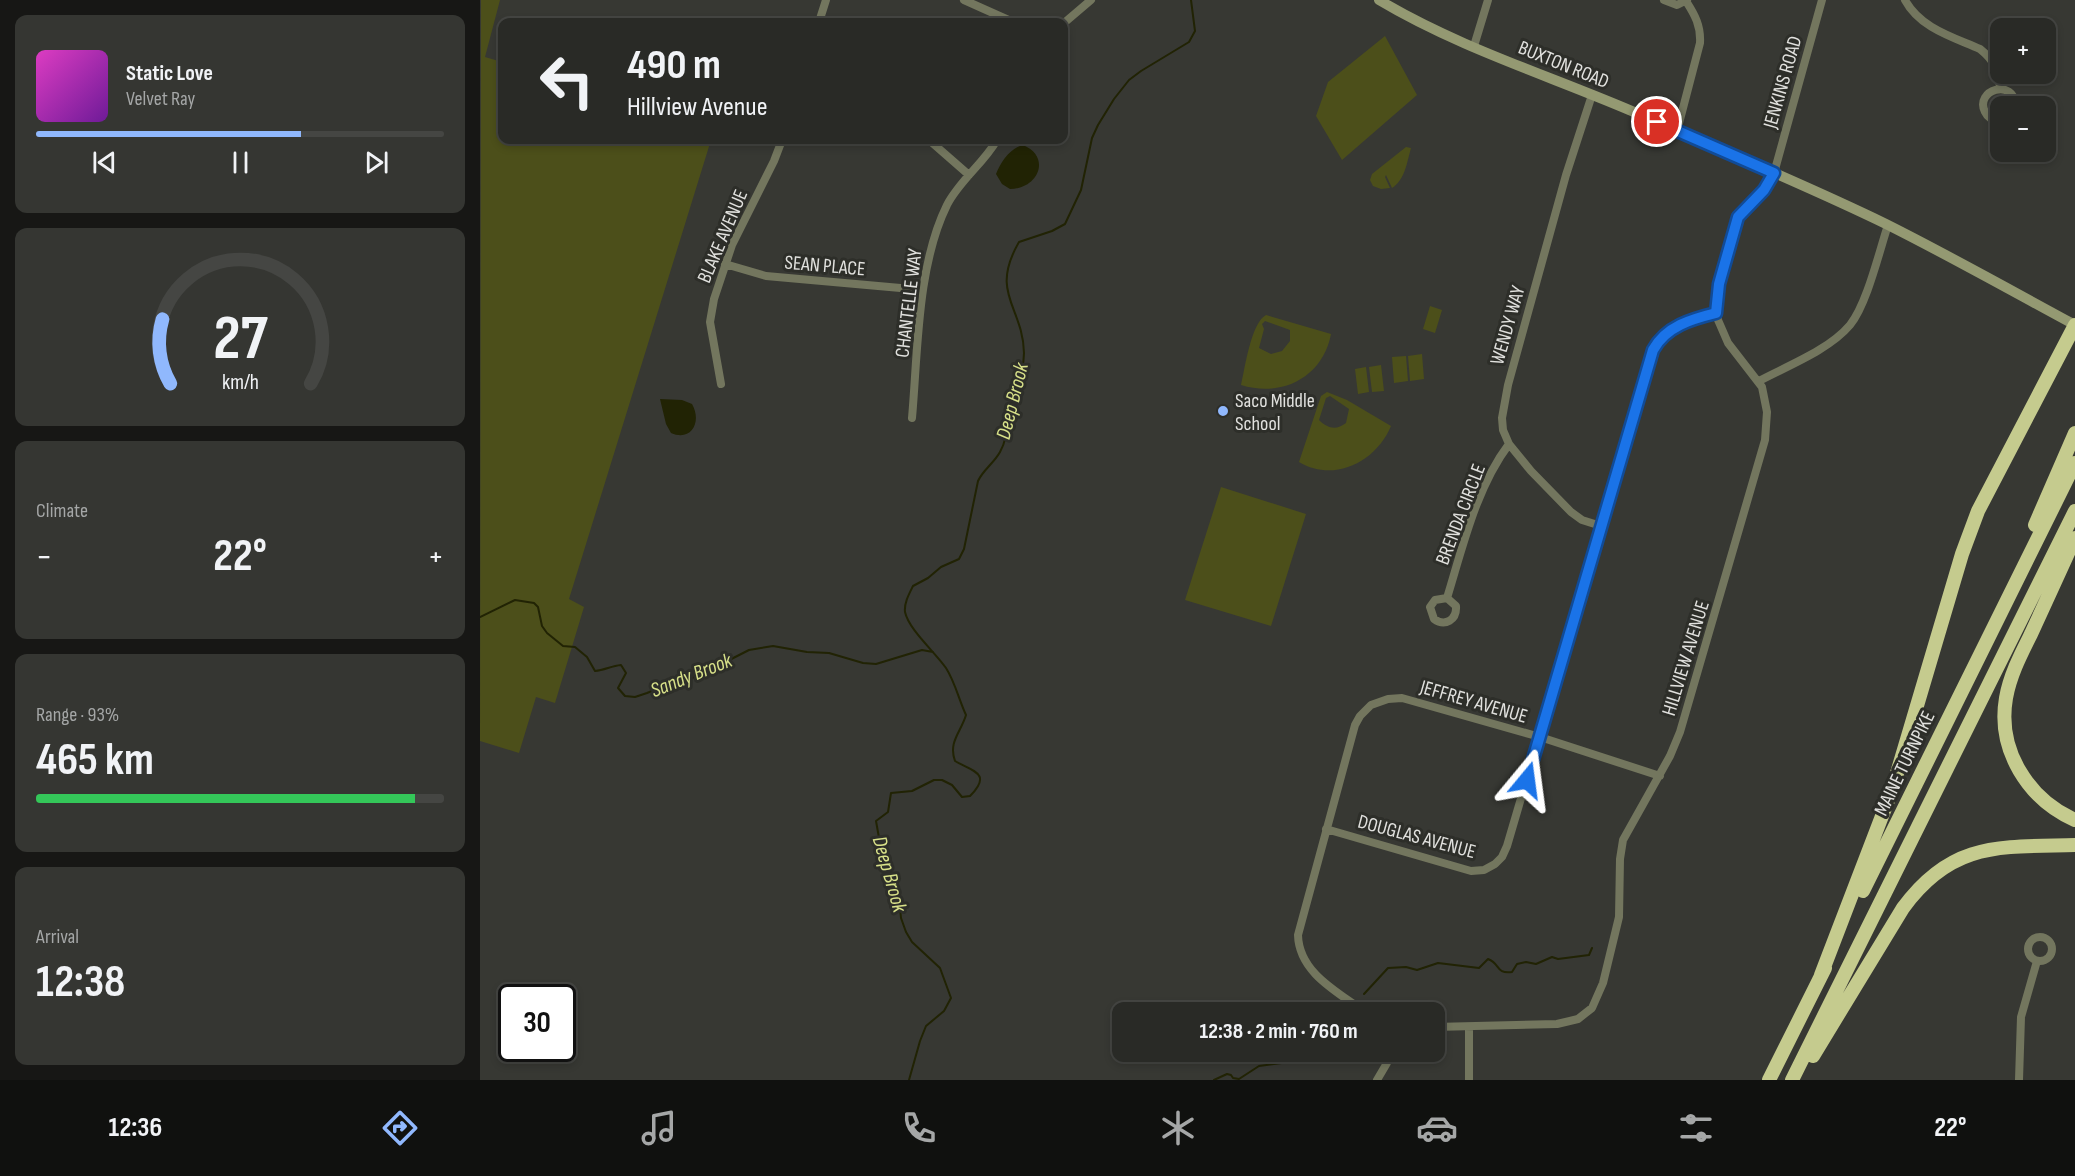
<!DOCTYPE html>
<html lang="en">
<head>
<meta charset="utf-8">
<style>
	body { margin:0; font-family:"Sofia Sans Condensed",sans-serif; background:#353632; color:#f1f3f6; height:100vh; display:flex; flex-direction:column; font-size:22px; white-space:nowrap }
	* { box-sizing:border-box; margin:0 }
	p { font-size:20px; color:#a5a7a7 }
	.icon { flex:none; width:33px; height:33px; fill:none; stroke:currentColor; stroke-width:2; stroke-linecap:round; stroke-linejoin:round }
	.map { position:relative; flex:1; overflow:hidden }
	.panel { display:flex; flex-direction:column; gap:15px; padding:15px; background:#171715; width:480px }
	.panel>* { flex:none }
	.banner { position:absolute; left:18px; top:18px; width:570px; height:126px; border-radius:12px; box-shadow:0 3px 9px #0003,0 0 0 2px #454643; background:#292a26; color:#f1f3f6; overflow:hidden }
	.tools { position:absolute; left:1510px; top:18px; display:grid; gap:12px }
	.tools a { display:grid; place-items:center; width:66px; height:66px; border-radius:12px; background:#292a26; box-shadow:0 3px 9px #0003,0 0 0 2px #454643; font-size:30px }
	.speed { position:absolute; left:18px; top:984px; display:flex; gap:12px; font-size:30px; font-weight:700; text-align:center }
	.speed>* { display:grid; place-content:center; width:78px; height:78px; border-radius:50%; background:#292a26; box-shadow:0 3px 9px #0003,0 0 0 2px #454643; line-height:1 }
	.speed .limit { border:3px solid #111; border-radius:9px; background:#fff; color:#111 }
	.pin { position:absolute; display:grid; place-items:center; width:51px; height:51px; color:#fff; margin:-26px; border:3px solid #fff; border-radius:50%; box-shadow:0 2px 6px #0007 }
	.me { position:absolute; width:66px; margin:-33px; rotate:16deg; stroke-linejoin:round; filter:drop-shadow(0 0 4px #0008) }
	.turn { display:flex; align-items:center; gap:21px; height:126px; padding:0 30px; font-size:27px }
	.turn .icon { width:78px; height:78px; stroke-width:2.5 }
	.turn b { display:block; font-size:42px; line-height:51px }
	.big { font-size:45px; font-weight:700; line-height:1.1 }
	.panel .card { flex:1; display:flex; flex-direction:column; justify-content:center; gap:9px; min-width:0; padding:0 21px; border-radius:12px; background:#353632 }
	.panel .dial { align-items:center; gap:0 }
	.dial svg { height:156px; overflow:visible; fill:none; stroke:#454643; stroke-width:7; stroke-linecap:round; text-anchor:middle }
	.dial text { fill:#f1f3f6; stroke:none }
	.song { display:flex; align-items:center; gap:18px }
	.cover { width:72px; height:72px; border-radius:9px; background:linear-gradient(135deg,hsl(310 70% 55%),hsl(280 70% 35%)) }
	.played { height:6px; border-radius:3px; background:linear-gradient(90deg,#90b8fd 65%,#454643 65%) }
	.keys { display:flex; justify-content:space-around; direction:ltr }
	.heat { display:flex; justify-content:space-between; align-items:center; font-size:33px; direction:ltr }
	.charge { height:9px; border-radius:4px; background:linear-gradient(90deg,#34c759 93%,#454643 0) }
	.trip { position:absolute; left:632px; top:1002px; width:333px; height:60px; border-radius:12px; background:#292a26; box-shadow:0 3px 9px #0003,0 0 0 2px #454643; font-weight:700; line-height:60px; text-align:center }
	.menu { display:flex; height:96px; justify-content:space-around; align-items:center; background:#10110f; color:#a5a7a7 }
	.menu .icon { width:42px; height:42px }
	.menu .on { color:#90b8fd }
	.menu b { font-size:27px; color:#f1f3f6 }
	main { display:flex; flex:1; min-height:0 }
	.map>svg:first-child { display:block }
	.green { fill:#4c4f1a; fill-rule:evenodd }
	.water { fill:#212304 }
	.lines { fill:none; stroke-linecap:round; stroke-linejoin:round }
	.stream { stroke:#212304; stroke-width:2 }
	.street { stroke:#73765e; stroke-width:8 }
	.secondary { stroke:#949972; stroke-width:10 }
	.highway { stroke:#c5cb8e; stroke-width:14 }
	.route-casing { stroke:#114b97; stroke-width:15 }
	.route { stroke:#1a73e8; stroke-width:10 }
	.poi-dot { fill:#90b8fd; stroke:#2d2e29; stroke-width:2 }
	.labels { text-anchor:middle; stroke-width:6; stroke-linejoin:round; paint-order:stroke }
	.street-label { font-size:20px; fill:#e1e1de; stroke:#2d2e29 }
	.poi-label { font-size:20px; fill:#e1e1de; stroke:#2d2e29; text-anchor:start }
	.water-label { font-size:21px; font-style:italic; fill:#d8e189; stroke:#2d2e29 }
</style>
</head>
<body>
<main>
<section class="panel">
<div class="card">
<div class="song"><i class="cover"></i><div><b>Static Love</b><p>Velvet Ray</p></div></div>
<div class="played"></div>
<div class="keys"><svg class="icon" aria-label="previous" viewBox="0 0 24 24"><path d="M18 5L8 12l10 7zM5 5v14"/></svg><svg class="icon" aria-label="pause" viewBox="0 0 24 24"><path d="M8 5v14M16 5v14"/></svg><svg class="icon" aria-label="next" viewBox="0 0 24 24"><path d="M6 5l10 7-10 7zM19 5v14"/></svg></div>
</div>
<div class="card dial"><svg viewBox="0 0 100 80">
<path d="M14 69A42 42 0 1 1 86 69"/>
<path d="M14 69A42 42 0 0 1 10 36" stroke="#90b8fd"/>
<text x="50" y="56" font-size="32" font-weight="700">27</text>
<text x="50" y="72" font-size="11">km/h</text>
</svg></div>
<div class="card"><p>Climate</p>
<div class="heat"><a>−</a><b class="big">22°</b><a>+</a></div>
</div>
<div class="card"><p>Range · 93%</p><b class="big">465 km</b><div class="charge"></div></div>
<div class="card"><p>Arrival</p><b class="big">12:38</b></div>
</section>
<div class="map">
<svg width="1595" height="1080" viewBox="0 0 1595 1080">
	<rect width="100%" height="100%" fill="#373833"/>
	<path class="green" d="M1 0H20L5 57 22 62V140H231L89 599 104 607 75 703 56 697 39 753 0 741Z
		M905 36 937 95 862 160 836 116 848 82Z
		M926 147 931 148C927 162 925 180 912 188L906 175 905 177 910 188 901 189 893 186 890 180 892 174Z
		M950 306 962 310 955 333 943 329Z
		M786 315 851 334C843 377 802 398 761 385 765 368 771 323 786 315ZM785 321 810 330V341L802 351 791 354 779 348 784 329 782 324Z
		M942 354 944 379 930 381 928 356Z
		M926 356 928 381 914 383 912 357Z
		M901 365 904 391 892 392 889 367Z
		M886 367 889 392 878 394 875 369Z
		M847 392 867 400 911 426C896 462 854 483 819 462L841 396ZM850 396 869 409 866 423C856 431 847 428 839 420L846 398Z
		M741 487 826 514 791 626 705 600Z"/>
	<path class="water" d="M543 145C572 157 558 189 530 189L522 184 516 174C521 162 530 148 543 145Z
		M180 399 202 400 212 404C222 421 212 442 191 433L186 424Z"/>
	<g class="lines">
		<path class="stream" d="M0 617 35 600 54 603 58 607 62 626 67 633 83 646 95 647 107 657 115 671C125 670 131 666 141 665L146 673 138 688 145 696 155 697 167 693 199 680 216 677 269 650 293 646 327 652 349 653 383 663 396 664 442 650 453 652
			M884 994 908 968 926 967 937 970 958 963 999 968 1008 959C1021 964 1015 974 1032 972L1037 964 1046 962 1056 964 1072 957 1078 959 1109 955 1112 948
			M429 1080 440 1041 446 1026 464 1011 471 998 460 968 432 942 426 932 421 918 418 889 401 849 396 821 408 812 411 793 432 791 454 780H462L472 785 482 797 490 796C513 773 492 771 475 761 468 742 481 732 486 715 479 700 475 682 466 668 455 652 429 630 425 612 424 603 429 594 433 586L448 578 461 567 479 559 484 549 498 481C503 470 514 463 520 452 528 438 527 422 530 407 535 389 544 372 544 353 543 306 509 294 539 242L572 231 585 224 601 190 612 138 618 125 634 99 649 80 661 71 709 42 715 31 711 0
			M734 1080 747 1074 751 1075 753 1078 759 1079 779 1066 825 1060 841 1052"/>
		<path class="street" d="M484 0 533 22
			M1184 0 1197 5 1207 0
			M1425 0C1440 28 1473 37 1500 49 1514 60 1519 71 1520 89
			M339 22 346 0
			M584 23 611 0
			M994 46 1008 0
			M1112 95 1086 175 1028 385 1022 418 1023 430 1029 444 1051 471 1091 512 1102 520 1121 526
			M1521 122C1514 121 1508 119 1505 112 1494 90 1534 77 1536 106
			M1197 131 1220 43C1221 26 1215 15 1206 1
			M449 140 489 175
			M245 264 286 276 443 290
			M1279 381C1307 366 1349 350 1370 325 1387 304 1399 252 1408 225
			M241 384 230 322 234 299 252 245 294 161 302 140
			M432 418C438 350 437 266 467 205 480 180 503 164 517 140
			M967 598 976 606C977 620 965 627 954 619L950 607 955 600 967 598C983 546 996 488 1029 444
			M846 829 991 871 1004 870 1015 864 1022 857 1027 846 1171 356C1182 327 1209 320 1236 313
			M1548 949a12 12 0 1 1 24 0a12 12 0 1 1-24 0Z
			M885 1012C858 992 819 973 818 935L875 725 880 716 891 705 908 699 922 698 1060 737 1180 776
			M954 1027 1077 1024 1098 1019 1112 1008 1123 983 1139 917 1140 859 1143 840 1190 756 1200 732 1285 440 1287 412 1282 387 1248 343 1238 320 1236 306 1242 271 1258 217 1284 190 1294 173 1342 0
			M897 1080 907 1063 908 1052
			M989 1080V1027
			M1539 1080 1541 1017 1557 961"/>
		<path class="secondary" d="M899 0C981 49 1074 77 1161 115 1243 151 1326 185 1406 224 1470 256 1532 291 1595 325"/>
		<path class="highway" d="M1555 525 1595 433
			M1595 538C1580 570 1566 602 1551 634 1541 654 1530 675 1526 698 1517 750 1548 799 1595 820
			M1383 891 1595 463
			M1341 975 1412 790 1482 554 1498 511 1595 325
			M1333 1056 1423 908C1472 841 1520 847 1595 845
			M1289 1080 1345 968
			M1312 1080 1595 511"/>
	</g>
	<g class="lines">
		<defs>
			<path id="route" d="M1047 780 1173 350C1186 326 1212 319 1236 313L1239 284 1258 217 1284 190 1294 173 1177 122"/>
		</defs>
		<use href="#route" class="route-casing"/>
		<use href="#route" class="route"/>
	</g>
	<circle class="poi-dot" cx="743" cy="411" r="6"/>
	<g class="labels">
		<g class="street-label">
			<text transform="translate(1084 64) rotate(22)" y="7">BUXTON ROAD</text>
			<text transform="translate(1302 82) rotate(-74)" y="7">JENKINS ROAD</text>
			<text transform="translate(242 236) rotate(-67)" y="7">BLAKE AVENUE</text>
			<text transform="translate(345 265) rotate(5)" y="7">SEAN PLACE</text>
			<text transform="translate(428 303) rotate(-83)" y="7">CHANTELLE WAY</text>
			<text transform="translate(1027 325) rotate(-74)" y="7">WENDY WAY</text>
			<text transform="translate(980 514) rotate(-69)" y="7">BRENDA CIRCLE</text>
			<text transform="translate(1205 658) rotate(-73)" y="7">HILLVIEW AVENUE</text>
			<text transform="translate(994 701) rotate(16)" y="7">JEFFREY AVENUE</text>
			<text transform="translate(1424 763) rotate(-64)" y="7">MAINE TURNPIKE</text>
			<text transform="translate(937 836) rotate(15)" y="7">DOUGLAS AVENUE</text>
		</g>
		<g class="poi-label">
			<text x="755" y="407">Saco Middle<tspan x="755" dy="23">School</tspan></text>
		</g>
		<g class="water-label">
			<text transform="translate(532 401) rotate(-76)" y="7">Deep Brook</text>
			<text transform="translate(211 675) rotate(-22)" y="7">Sandy Brook</text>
			<text transform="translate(410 874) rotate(74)" y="7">Deep Brook</text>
		</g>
	</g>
</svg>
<div class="tools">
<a>+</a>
<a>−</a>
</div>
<div class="speed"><div class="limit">30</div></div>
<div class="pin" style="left:1177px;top:122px;background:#d93025"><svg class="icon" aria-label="arrive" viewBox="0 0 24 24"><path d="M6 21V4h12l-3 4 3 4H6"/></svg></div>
<svg class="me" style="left:1047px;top:780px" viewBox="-20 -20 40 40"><path d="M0-17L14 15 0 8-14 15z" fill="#1a73e8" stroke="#fff" stroke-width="4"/></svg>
<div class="trip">12:38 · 2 min · 760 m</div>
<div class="banner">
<div class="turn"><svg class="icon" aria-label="left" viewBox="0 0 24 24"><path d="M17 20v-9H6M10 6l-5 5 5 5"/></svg><div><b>490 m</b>Hillview Avenue</div></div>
</div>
</div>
</main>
<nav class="menu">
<b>12:36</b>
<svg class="icon on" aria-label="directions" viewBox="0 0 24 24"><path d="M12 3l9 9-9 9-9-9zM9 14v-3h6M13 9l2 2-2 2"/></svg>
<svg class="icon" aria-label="music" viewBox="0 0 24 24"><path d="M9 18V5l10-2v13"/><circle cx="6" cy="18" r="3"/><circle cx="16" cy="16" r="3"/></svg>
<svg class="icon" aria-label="phone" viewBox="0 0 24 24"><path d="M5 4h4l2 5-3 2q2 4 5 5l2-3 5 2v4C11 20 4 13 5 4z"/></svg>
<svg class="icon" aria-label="climate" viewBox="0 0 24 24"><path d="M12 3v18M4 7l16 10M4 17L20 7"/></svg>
<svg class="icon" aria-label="car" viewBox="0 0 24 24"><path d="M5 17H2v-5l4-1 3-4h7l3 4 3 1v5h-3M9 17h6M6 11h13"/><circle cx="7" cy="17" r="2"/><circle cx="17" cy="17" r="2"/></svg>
<svg class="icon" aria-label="filters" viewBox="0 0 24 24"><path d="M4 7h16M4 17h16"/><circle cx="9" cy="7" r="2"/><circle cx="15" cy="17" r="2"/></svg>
<b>22°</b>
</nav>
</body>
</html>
